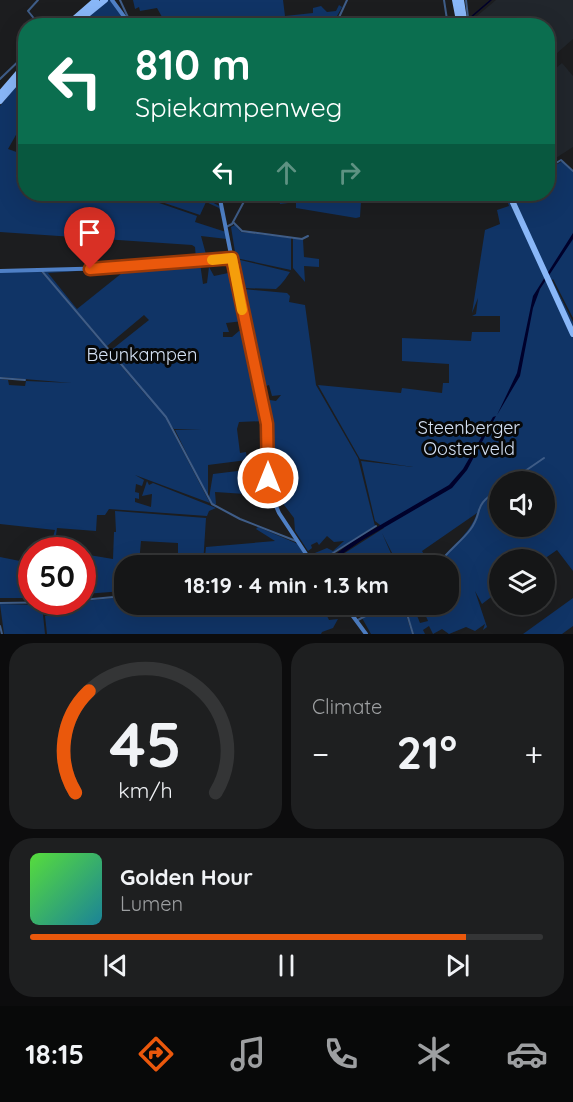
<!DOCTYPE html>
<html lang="en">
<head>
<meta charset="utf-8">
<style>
	body { margin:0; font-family:Quicksand,sans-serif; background:#1e1f20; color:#f1f3f6; height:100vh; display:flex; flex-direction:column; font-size:22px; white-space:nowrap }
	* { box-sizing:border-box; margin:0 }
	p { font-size:20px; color:#9d9fa1 }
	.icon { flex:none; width:33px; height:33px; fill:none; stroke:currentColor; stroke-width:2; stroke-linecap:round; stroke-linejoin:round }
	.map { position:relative; height:634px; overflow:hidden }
	.sheet { display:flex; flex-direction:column; gap:9px; padding:9px; background:#0c0c0d; flex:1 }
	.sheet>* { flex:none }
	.hud { position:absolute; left:18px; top:18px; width:537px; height:183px; border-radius:24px; box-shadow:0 6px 24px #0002,0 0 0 2px #343536; background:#0b6e4f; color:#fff; overflow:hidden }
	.buttons { position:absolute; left:489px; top:471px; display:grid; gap:12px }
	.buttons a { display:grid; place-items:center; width:66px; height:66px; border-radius:50%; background:#151617; box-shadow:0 6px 24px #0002,0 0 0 2px #343536; font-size:30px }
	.speed { position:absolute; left:18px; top:537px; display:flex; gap:12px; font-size:30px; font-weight:700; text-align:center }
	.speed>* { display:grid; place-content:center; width:78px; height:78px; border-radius:50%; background:#151617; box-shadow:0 6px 24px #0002,0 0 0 2px #343536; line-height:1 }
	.speed .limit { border:9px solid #d22; background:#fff; color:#111 }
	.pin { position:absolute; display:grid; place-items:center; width:51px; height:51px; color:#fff; margin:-62px -26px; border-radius:50% 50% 50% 0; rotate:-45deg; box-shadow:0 0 6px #0007 }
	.pin .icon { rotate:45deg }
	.me { position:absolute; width:66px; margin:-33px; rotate:0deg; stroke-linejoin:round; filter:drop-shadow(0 0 4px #0008) }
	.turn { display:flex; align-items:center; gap:21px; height:126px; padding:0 18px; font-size:27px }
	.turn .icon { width:78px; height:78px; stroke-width:2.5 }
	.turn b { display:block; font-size:42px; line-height:51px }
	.lanes { display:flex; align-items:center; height:57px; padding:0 18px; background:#0003; justify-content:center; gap:30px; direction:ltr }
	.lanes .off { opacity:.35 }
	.big { font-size:45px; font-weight:800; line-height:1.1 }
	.sheet .widget { flex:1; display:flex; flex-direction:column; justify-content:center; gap:9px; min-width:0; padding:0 21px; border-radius:24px; background:#1e1f20 }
	.sheet .dial { align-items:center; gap:0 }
	.dial svg { height:156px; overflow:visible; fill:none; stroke:#343536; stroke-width:7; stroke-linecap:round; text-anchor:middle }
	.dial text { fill:#f1f3f6; stroke:none }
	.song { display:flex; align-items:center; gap:18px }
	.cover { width:72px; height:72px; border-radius:9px; background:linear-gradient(135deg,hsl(110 70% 55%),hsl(190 70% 35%)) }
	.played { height:6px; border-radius:3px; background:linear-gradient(90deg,#ea580c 85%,#343536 85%) }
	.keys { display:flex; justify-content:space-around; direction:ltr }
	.heat { display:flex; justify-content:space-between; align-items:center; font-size:33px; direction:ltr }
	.sheet .tiles { flex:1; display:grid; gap:9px; grid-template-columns:1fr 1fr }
	.widget:last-child { grid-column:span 2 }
	.trip { position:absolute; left:114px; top:555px; width:345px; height:60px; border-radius:24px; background:#151617; box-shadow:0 6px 24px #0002,0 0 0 2px #343536; font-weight:800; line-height:60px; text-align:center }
	.tabs { display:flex; height:96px; justify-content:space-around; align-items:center; background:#080909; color:#9d9fa1 }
	.tabs .icon { width:42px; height:42px }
	.tabs .current { color:#ea580c }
	.tabs b { font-size:27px; color:#f1f3f6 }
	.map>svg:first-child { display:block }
	.built { fill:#21262c }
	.green { fill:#103466; fill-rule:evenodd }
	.water { fill:#00012b }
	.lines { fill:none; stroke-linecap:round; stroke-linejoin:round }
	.stream { stroke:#00012b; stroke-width:1.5 }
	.street { stroke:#3f5d88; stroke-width:2 }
	.secondary { stroke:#4f80c6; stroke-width:4 }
	.highway { stroke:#89b7f8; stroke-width:6 }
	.route-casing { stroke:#983908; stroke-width:15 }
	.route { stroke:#ea580c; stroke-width:10 }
	.slow { stroke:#f59e0b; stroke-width:10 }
	.labels { text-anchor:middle; stroke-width:6; stroke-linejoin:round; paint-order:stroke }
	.park-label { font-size:18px; fill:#d4e1f4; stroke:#070808 }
</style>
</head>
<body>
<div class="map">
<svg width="573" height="634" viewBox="0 0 573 634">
	<rect width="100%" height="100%" fill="#1c1d1f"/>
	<path class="built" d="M496 0H573V39L548 61V26L472 25 476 23 471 21Z
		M562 63 573 76V147L548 163V75Z"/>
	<path class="green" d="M108 0H111L129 26H76Z
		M133 0H283L285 16 313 13V8L321 6 327 12 336 11 339 5 342 7 332 25 167 26 157 8 140 11 139 7 135 9Z
		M25 75V91L17 87 25 92V119L8 149 25 155 26 194H133L197 216 195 222 226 232 227 239 201 236 207 258 196 259 195 247 192 245 0 232V106Z
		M563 161 573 172V318L553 279 552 280 573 322V571L557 550 544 559 500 560 499 591 482 604 475 591 487 627 483 630 485 624 475 631 466 627 449 634 442 629 433 634 429 626 423 630 425 634H414L406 612 414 608 420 623 428 621 421 605 448 604V566L437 565C450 546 470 535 477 513L422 551 428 562 442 556 436 565H398L382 533 396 565H326L384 528 375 521 361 461 413 467 360 459 318 385 401 393 402 388 442 393 443 383H449V364L402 361V338L471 341 472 332H500V316H472L476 314 478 298 472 313 485 230 500 224 497 210 509 206 505 194H548V169ZM500 482H544V526H500Z
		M138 194H197L221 207 223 219 219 208 206 202 200 215Z
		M278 194H378V201L361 202 360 217 356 218 296 208V202L280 204Z
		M235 225 241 232 291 238V270L236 258 231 227Z
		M293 238 303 240 304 257 319 259V267L304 266 305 282 293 268Z
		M236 259 290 272C286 278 283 283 276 289L243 288Z
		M211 260 200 263 203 284 207 283 209 267 214 276 233 272 243 321 226 323 229 332H223V337H232L239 331 245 332 265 421 239 422 237 429 240 453 246 452 247 460 208 465V497L175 430H201L174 429 110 351 149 320 144 315 107 346 43 272 92 270 48 273 77 309 122 273 112 269Z
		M0 272H41L50 282 166 419 210 503 135 475 144 480 142 486 136 484 135 492 139 493V499L135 498V502L151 507 152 494 142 496 147 481 149 485 153 483 216 508 209 511 207 516 109 509 105 515H97L96 531 57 528 54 550 50 548 55 530 0 524V379L8 380 9 385 25 386 26 381 72 383 0 377Z
		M243 289 287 293 290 296 289 302 305 305 316 385 358 458 375 526 317 562 310 555 327 548 333 551 344 541 334 542 327 536 319 545 317 542 311 545 312 548 308 551 295 531 294 518 275 493 272 429 263 399 276 401 281 395 272 396 269 385 263 387 261 392Z
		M257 469 267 478 268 490 246 494 215 492 216 504H213L209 498 213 474 246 470 247 474H254Z
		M115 511 206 518 203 565H154L182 564V554H178V543L141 541 139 563 125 560 124 591 84 594 83 554 113 559 114 532H116Z
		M258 527 298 544 313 566H204L206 547 275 541 256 529Z
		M0 557 25 562V578L31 579V598H0Z
		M124 597V604H317L320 617 327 616 329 620 338 619 333 628 322 632 321 634H47L45 616 61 614 60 611 44 612V605Z
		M573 598V626L562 634H523Z
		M0 604 42 605 45 634H4Z
		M390 605H403L412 634H371L362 618Z"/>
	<path class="water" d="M573 233V239L540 289 533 308 520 376 497 415 517 373 533 296Z
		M496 416 467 470 452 488 361 541 326 565 320 566 353 541 449 485 463 469 493 417Z"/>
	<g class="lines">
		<path class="stream" d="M470 18 491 0"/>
		<path class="street" d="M38 0 28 11 40 26
			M120 0 132 26
			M444 0 448 26
			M466 0 469 26
			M335 26 347 0
			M0 79 26 54
			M548 168 561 160 573 171
			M233 222 242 231 302 239 308 236
			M226 227 232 224 248 194
			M41 270 166 417 212 504 240 519 296 541
			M0 378 25 380
			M509 482 544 458
			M314 565 376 526
			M437 566C447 551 461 542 470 530 485 510 470 507 500 489
			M82 600 124 596
			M0 603 65 602
			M404 604 413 634
			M356 621 388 604
			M0 626 2 634"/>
		<path class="secondary" d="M112 0 131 26
			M219 194 255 376 267 425 269 490 279 513 314 566
			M0 271 113 268 232 258
			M344 604 366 634"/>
		<path class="highway" d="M455 0 460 26
			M461 0 465 26
			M66 26 96 0
			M73 26 105 0
			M0 94 26 64
			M0 101 26 71
			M509 194 573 334"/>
	</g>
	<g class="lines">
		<defs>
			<path id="route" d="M90 269 232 258 267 424 268 478"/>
		</defs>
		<use href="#route" class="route-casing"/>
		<use href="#route" class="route"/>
		<path class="slow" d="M212 260 232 258 242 310"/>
	</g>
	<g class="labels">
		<g class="park-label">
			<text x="142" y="361">Beunkampen</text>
			<text x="469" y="434">Steenberger<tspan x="469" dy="21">Oosterveld</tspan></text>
		</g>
	</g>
</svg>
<div class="buttons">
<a><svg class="icon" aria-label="sound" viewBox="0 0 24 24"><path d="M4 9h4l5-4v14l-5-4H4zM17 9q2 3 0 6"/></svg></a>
<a><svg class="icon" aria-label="layers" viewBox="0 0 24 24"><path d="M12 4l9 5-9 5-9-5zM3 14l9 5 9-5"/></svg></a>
</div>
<div class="speed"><div class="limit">50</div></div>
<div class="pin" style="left:90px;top:269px;background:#d93025"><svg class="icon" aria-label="arrive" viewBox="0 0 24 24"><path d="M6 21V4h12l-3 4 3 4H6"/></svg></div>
<svg class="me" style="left:268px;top:478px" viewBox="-20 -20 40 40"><circle r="17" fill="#ea580c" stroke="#fff" stroke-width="3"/><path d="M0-11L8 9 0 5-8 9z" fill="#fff"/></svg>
<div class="trip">18:19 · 4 min · 1.3 km</div>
<div class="hud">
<div class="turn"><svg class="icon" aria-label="left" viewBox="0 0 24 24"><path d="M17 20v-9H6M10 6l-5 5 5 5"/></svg><div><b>810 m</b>Spiekampenweg</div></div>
<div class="lanes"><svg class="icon" aria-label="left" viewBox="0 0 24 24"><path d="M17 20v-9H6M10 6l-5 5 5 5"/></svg><svg class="icon off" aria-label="ahead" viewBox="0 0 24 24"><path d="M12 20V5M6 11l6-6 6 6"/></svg><svg class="icon off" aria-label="right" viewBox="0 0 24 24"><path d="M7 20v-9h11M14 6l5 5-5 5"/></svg></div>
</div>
</div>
<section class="sheet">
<div class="tiles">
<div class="widget dial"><svg viewBox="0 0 100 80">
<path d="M14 69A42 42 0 1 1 86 69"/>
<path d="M14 69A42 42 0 0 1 21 17" stroke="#ea580c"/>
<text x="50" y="56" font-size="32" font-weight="700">45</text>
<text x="50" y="72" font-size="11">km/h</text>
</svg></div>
<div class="widget"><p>Climate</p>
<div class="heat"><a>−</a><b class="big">21°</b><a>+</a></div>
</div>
<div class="widget">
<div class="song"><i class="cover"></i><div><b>Golden Hour</b><p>Lumen</p></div></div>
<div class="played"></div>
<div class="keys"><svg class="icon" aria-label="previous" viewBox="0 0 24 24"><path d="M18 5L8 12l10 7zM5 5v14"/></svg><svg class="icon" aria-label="pause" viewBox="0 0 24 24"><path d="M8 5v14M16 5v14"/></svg><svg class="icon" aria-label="next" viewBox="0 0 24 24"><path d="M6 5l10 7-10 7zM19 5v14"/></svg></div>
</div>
</div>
</section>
<nav class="tabs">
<b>18:15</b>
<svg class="icon current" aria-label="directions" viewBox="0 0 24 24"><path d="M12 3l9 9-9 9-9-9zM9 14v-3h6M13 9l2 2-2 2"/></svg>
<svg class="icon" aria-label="music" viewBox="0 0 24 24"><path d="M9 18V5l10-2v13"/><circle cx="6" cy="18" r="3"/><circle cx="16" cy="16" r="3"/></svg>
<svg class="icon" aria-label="phone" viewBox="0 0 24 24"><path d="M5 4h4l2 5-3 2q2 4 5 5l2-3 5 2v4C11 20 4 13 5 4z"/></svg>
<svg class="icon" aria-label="climate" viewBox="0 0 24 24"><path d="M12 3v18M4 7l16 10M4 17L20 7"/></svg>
<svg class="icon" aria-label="car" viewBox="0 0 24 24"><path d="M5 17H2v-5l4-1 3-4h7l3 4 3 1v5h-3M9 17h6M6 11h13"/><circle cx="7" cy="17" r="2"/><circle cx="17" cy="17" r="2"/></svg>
</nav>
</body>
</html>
